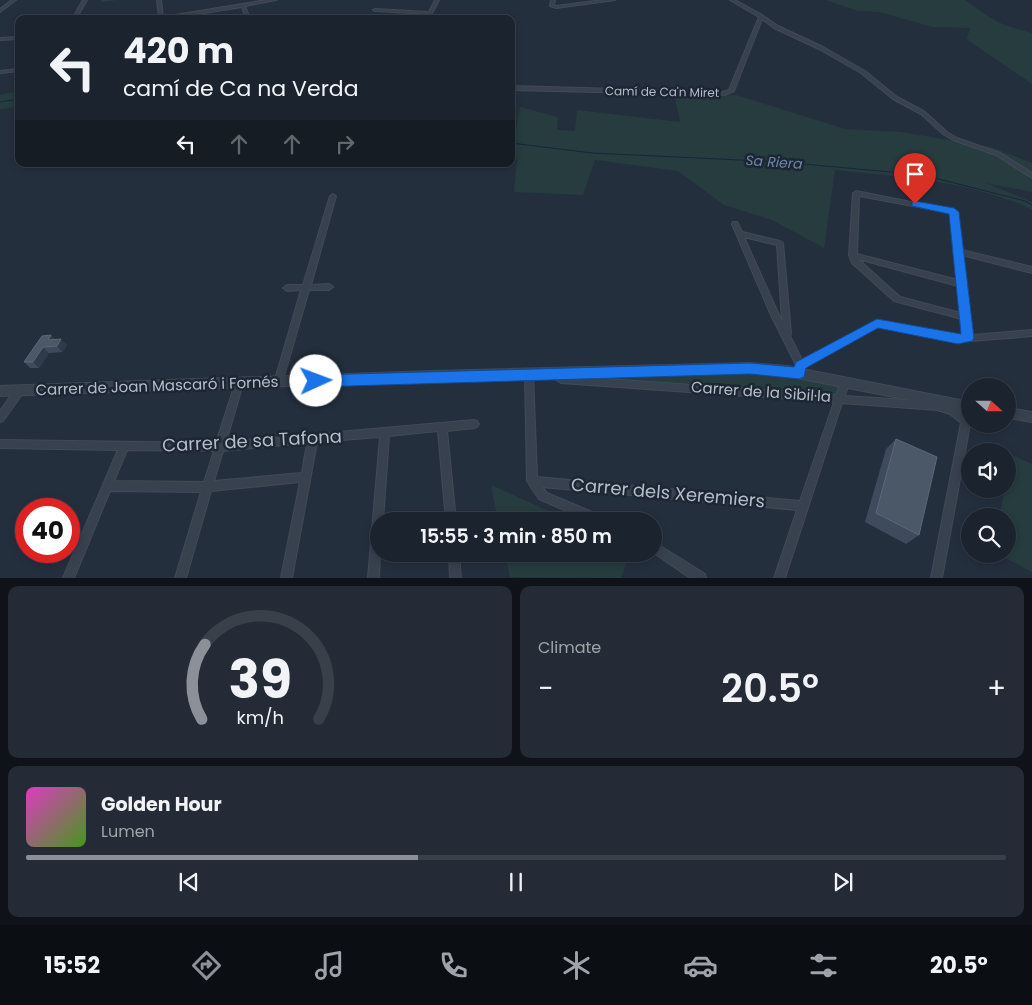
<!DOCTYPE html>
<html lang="en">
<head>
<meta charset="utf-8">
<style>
	body { margin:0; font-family:Poppins,sans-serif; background:#242b36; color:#f1f3f6; height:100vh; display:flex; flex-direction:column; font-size:19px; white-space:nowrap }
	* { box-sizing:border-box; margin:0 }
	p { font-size:16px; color:#a0a4aa }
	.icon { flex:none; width:28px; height:28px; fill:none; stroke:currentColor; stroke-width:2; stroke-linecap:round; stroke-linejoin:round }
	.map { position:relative; height:578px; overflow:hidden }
	.side { display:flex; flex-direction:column; gap:8px; padding:8px; background:#0f1319; flex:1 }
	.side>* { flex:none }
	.guide { position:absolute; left:15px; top:15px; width:500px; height:152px; border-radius:10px; box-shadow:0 2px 8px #0003,0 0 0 1px #39404a; background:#1b232e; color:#f1f3f6; overflow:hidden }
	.needle { width:32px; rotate:111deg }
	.fabs { position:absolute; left:961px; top:378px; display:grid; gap:10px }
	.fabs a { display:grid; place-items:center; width:55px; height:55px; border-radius:50%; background:#1b232e; box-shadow:0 2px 8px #0003,0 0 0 1px #39404a; font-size:25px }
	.speed { position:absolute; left:15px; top:498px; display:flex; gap:10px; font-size:25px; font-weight:700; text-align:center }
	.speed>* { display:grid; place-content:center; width:65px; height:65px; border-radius:50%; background:#1b232e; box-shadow:0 2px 8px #0003,0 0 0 1px #39404a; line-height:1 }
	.speed .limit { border:8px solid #d22; background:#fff; color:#111 }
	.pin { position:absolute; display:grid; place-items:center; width:42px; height:42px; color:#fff; margin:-51px -21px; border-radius:50% 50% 50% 0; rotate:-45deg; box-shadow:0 0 5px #0007 }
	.pin .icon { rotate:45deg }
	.me { position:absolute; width:55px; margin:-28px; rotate:88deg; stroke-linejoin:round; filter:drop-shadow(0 0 4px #0008) }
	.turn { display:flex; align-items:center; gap:18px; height:105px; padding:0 25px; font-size:22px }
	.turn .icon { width:65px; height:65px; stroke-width:2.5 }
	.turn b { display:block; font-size:35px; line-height:42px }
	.lanes { display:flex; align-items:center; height:48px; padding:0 25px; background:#0003; justify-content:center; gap:25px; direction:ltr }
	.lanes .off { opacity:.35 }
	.big { font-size:38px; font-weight:600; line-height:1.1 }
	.side .card { flex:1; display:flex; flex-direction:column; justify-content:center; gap:8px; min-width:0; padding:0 18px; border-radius:10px; background:#242b36 }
	.side .dial { align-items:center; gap:0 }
	.dial svg { height:130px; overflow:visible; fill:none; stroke:#39404a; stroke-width:7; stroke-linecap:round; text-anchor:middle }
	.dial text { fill:#f1f3f6; stroke:none }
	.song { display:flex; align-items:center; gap:15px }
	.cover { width:60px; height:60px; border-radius:8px; background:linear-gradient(135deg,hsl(310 70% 55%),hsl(100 70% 35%)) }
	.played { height:5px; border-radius:2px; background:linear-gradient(90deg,#8c9099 40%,#39404a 40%) }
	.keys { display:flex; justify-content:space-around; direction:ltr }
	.heat { display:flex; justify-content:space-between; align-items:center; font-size:28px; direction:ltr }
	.side .tiles { flex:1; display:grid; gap:8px; grid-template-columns:1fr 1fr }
	.card:last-child { grid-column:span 2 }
	.trip { position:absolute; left:370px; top:512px; width:292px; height:50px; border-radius:25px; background:#1b232e; box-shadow:0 2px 8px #0003,0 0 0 1px #39404a; font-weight:600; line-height:50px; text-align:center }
	.menu { display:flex; height:80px; justify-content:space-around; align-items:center; background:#0b0e12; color:#a0a4aa }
	.menu .icon { width:35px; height:35px }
	.menu .active { color:#8c9099 }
	.menu b { font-size:22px; color:#f1f3f6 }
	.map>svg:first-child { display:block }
	.green { fill:#263c3f }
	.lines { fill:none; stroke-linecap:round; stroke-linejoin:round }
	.stream { stroke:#17263c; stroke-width:1 }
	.minor-casing { stroke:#414a57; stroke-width:2 }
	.tertiary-casing { stroke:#414a57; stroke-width:2 }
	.minor { fill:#38414e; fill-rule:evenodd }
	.tertiary { fill:#38414e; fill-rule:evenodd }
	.wall { fill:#3f4b5c }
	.shaded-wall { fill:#2f3b4b }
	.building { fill:#4b5868; stroke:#5c6777 }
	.route { fill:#1a73e8; stroke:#114b97 }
	.labels { text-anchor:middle; stroke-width:5; stroke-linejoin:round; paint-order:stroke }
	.far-street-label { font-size:12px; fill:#b4bcc9; stroke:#1d2633 }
	.far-water-label { font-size:14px; font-style:italic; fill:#6d86a8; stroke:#1d2633 }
	.street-label { font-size:15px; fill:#b4bcc9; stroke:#1d2633 }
	.near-street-label { font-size:18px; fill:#b4bcc9; stroke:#1d2633 }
</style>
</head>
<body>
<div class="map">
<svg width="1032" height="578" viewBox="0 0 1032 578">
	<rect width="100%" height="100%" fill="#242f3e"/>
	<path class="green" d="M825 0H965L989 17 1004 25 1032 33V84L969 41 967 38 970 28 933 27 879 12 858 11Z
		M19 91V107L0 109V95Z
		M736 95 845 129 901 132 991 147 1032 163V192L986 183 1032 202V210C1022 204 1011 201 1000 197 947 179 890 176 835 170L824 248 772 220 724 205 678 171 595 160 583 195 514 192 517 159H511V138L515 137 520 107 558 117 557 130 575 131 577 110 680 122 675 98Z
		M707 373 775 375 842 386 839 396 584 378Z
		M1008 453 1032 464V572L997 554H1008V516H1000L1004 489H1008Z
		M491 485 571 521H498Z
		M505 554H629L621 578 510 577Z"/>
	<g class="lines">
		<path class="stream" d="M0 102 19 99
			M511 143 592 153 782 162 923 175 1025 201 1032 205"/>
		<defs>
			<path id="minor" d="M12 0H16L0 12V9Z
				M83 0H87L76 19H72Z
				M157 0H161L163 17 267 0H276L245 6 250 19H246L242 7 167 19H156L159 18Z
				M435 0H439L429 19H425L428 14 375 11 373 10 375 9 429 12Z
				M551 0H555L554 5 556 6 603 0H615L556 8 550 6Z
				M730 0H735L762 15 778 26 823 47 865 71 897 97 925 112 947 132 957 138 1000 153 1032 173V178L996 155 953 140 943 134 921 114 893 99 861 73 819 49 774 28 762 19 734 91 725 95 511 90V86L722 92 729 90 759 17Z
				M19 37V39L0 40V38Z
				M19 69V71L0 73V71Z
				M856 191 956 211 962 250 1032 267V273L962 255 972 335 1032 330V336L958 342 878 326 804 367 803 371 800 373 797 371 796 365 770 313 732 224 733 222H737L742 232 780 241 783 243 791 334 790 336 802 360 877 320 958 336 964 335 962 319 894 301 852 263 849 255 853 193ZM859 196 951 213 958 280 857 254ZM744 237 777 245 782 321 778 313ZM858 259 958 286 961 313 900 297Z
				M333 194 336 196 311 285 329 284 333 287 329 290H309L282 383 281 386 278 387 275 386 274 383 301 290 287 291 283 288 287 285H303L330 196Z
				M553 369 563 376 836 395 842 379 845 378 848 379 849 382 845 396 937 402 956 408 963 413 966 403 970 402V424L942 578H931L961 423 950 414 937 410 842 403 785 578H774L797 510 542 487 547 493 604 517 605 521H589L539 499 527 481 525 374 526 371 529 370 532 371 533 374 537 477 800 501 834 402 561 383 550 376 549 373 550 370Z
				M239 380 242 381 243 384 226 442 474 420 477 421 479 424 477 427 474 428 447 431 456 521H446L438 431 389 436 383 521H379V554H380L379 578H368L380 437 317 442 292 578H281L300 482 211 491 186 578H175L201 492 110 491 74 578H63L118 450 0 448V440L216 443 235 384 236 381ZM307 443 302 473 214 481 223 451ZM127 450 214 451 204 482 114 481Z
				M20 386 23 387 24 390 23 393 3 421 0 422V411L17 387Z
				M654 542 705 574 706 578H690L654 553Z
				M449 554H459L461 578H450Z"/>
			<path id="tertiary" d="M750 363 787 366 970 402V412L787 376 750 373 432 381 0 396V386L432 371Z
				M1008 408 1032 412V422L1008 418Z"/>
		</defs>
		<use href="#minor" class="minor-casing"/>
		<use href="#tertiary" class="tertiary-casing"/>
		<use href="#minor" class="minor"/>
		<use href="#tertiary" class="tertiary"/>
	</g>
	<path class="wall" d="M42 336 55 339 67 345 62 352 49 353 39 368H30L24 362Z
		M896 439 919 535 906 544 865 522 886 449Z"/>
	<path class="shaded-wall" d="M101 0H116L102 2Z
		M51 335 57 341 48 340Z
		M61 339 67 345 62 352 57 346Z
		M43 347 49 353 39 368 33 362Z"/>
	<path class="building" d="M219 17 220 19H207Z
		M51 335 48 340 61 339 57 346 43 347 33 362H24L42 336Z
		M896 439 937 457 919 535 876 513Z"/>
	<path class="route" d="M915 201 954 208 959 212 974 338 972 341 958 344 878 328 806 368 804 377 799 379 750 374 316 387 312 385 310 381 312 377 316 375 750 363 794 367 796 362 877 319 961 334 949 214 912 206V202Z"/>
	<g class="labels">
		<g class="far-street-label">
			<text transform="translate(662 92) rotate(1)" y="4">Camí de Ca'n Miret</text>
		</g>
		<g class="far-water-label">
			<text transform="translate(774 162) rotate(4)" y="5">Sa Riera</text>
		</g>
		<g class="street-label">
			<text transform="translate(157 386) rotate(-2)" y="5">Carrer de Joan Mascaró i Fornés</text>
			<text transform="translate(761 392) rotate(4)" y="5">Carrer de la Sibil·la</text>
		</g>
		<g class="near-street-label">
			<text transform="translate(252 441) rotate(-3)" y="6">Carrer de sa Tafona</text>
			<text transform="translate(668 493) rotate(5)" y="6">Carrer dels Xeremiers</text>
		</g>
	</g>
</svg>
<div class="fabs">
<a><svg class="needle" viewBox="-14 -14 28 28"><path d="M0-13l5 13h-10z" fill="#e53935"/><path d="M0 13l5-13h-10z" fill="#a0a4aa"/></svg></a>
<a><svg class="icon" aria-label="sound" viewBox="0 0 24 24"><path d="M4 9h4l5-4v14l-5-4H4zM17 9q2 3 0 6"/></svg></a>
<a><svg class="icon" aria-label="search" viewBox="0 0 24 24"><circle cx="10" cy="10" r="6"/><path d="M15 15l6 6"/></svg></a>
</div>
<div class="speed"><div class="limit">40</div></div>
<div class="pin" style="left:915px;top:204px;background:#d93025"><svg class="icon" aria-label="arrive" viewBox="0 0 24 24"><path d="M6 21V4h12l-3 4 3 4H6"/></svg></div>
<svg class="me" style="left:316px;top:381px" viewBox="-20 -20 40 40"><circle r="19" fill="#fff"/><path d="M0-13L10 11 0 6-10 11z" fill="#1a73e8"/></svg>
<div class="trip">15:55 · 3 min · 850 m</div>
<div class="guide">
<div class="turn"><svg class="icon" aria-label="left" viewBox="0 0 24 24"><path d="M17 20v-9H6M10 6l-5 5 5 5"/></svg><div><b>420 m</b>camí de Ca na Verda</div></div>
<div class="lanes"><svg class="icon" aria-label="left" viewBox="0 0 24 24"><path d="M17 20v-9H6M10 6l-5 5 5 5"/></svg><svg class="icon off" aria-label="ahead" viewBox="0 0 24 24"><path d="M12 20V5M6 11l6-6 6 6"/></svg><svg class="icon off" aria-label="ahead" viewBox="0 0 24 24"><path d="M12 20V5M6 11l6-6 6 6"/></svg><svg class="icon off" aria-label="right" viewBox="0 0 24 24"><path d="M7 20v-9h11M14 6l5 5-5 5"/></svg></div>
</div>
</div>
<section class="side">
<div class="tiles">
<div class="card dial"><svg viewBox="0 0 100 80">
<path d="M14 69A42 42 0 1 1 86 69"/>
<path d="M14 69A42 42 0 0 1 16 23" stroke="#8c9099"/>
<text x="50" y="56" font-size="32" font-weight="700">39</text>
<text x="50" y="72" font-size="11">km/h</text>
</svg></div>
<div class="card"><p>Climate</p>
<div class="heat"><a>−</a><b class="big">20.5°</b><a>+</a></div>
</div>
<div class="card">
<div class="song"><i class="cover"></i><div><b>Golden Hour</b><p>Lumen</p></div></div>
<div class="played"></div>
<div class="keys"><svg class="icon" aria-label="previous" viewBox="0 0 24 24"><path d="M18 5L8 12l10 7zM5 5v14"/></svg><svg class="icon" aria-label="pause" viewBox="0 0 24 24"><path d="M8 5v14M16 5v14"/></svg><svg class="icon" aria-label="next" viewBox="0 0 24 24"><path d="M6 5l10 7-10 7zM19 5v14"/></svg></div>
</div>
</div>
</section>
<nav class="menu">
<b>15:52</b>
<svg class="icon active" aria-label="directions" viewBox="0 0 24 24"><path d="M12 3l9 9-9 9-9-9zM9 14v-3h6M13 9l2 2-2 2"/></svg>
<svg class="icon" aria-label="music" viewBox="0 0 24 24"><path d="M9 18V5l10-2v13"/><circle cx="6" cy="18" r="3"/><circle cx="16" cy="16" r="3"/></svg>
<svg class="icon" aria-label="phone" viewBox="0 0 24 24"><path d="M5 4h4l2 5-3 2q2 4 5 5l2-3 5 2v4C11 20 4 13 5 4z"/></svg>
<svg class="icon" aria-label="climate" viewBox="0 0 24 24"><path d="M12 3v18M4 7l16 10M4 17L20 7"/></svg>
<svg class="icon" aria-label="car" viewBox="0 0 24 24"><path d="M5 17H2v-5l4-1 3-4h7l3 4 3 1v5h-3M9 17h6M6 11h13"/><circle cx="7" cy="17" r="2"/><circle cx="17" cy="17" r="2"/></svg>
<svg class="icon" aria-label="filters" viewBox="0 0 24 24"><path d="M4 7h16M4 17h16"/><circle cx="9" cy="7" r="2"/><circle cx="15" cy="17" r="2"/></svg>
<b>20.5°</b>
</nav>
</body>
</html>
